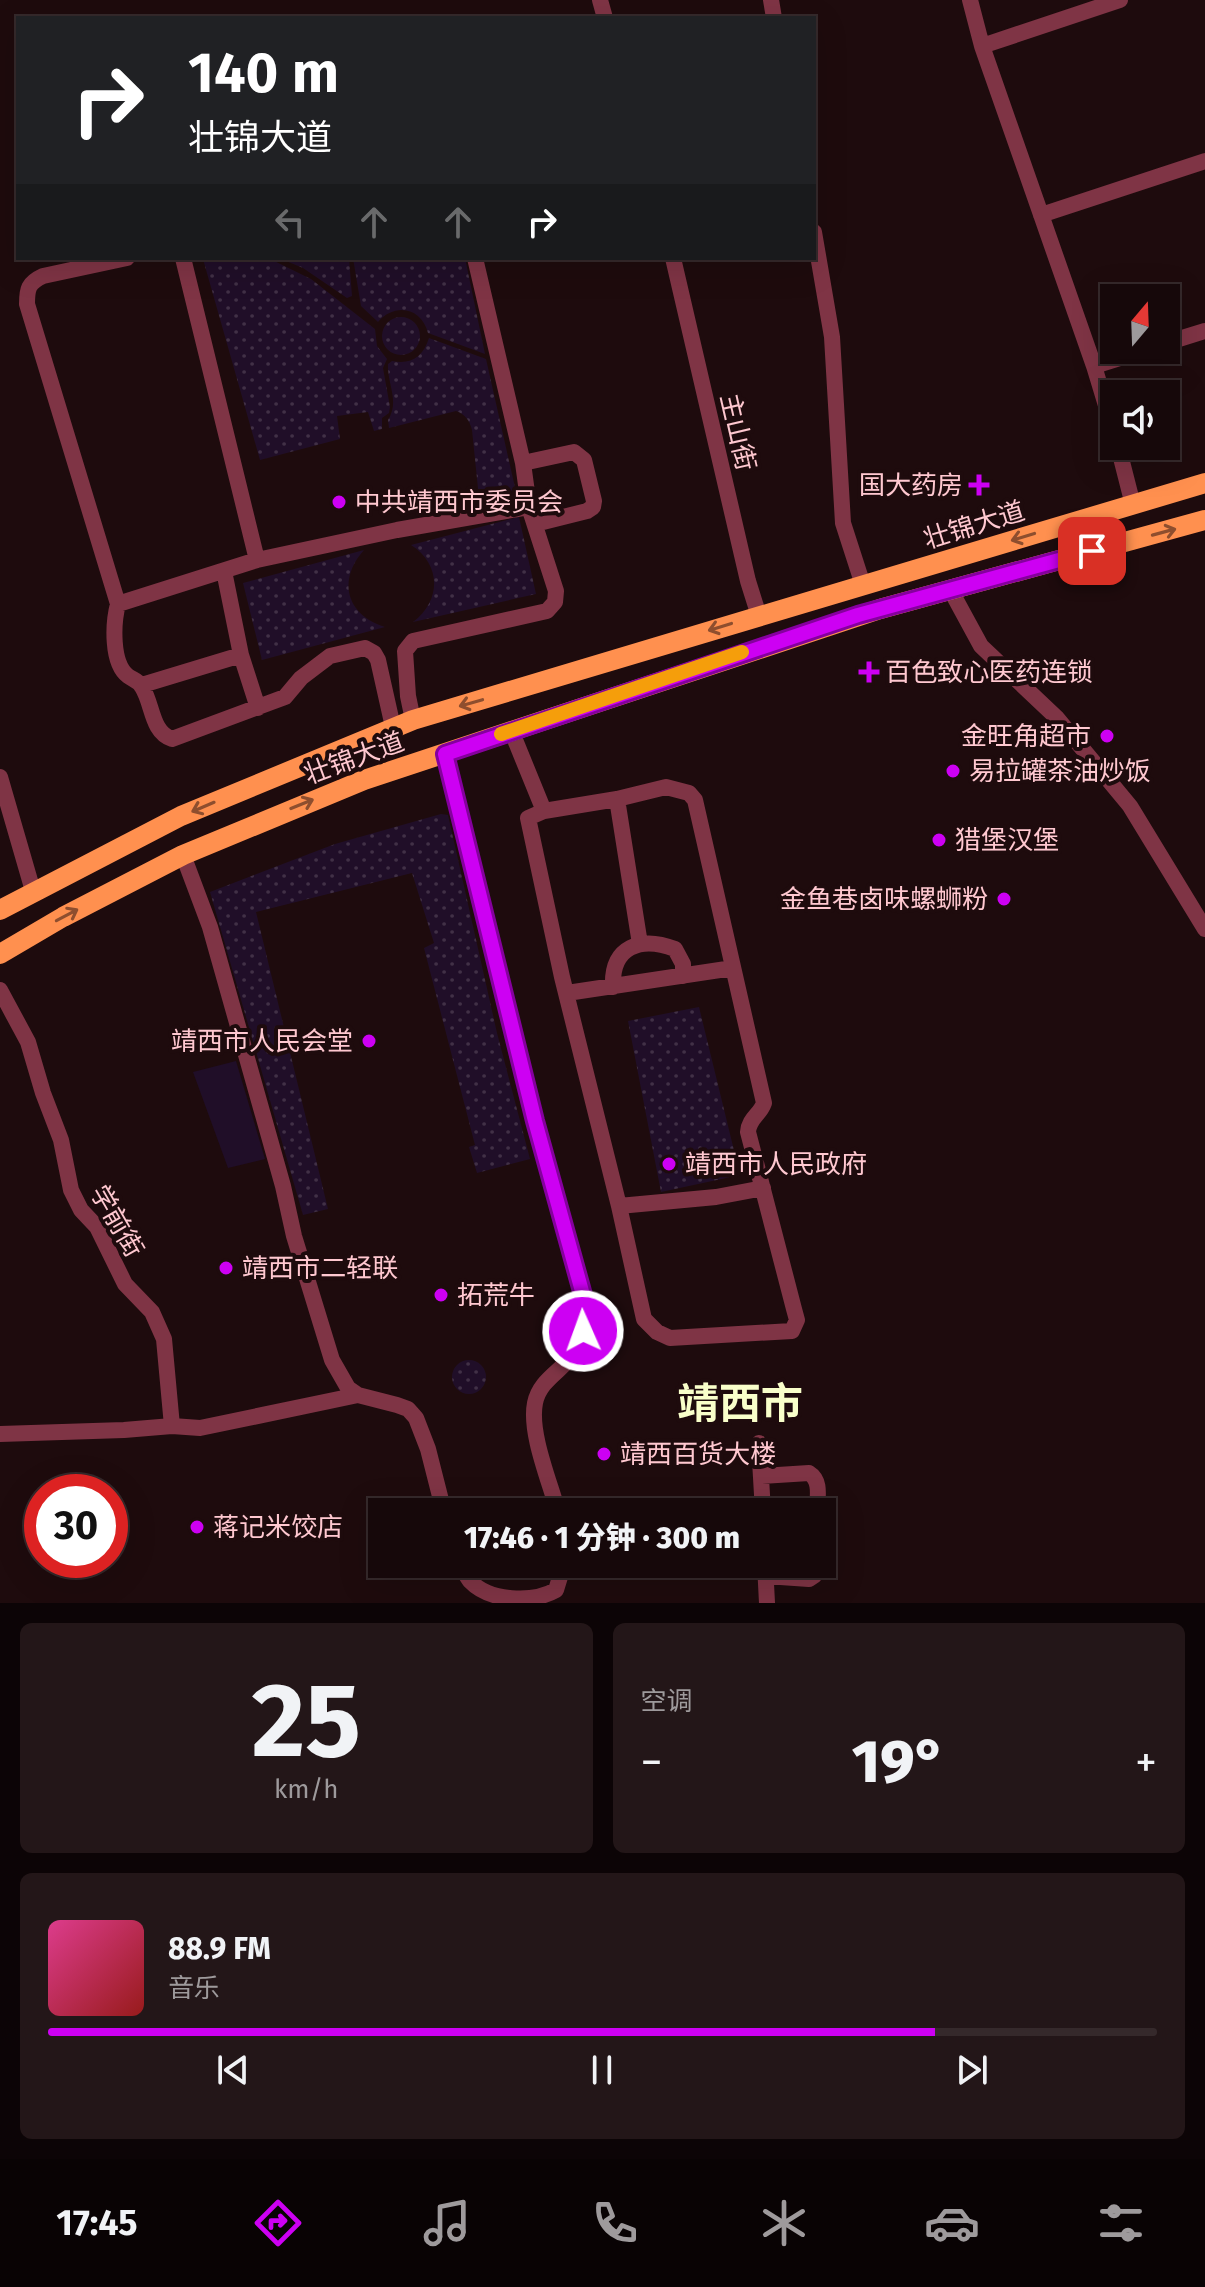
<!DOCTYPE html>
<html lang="zh">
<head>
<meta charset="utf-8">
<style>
	body { margin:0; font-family:"Fira Sans","Noto Sans SC",sans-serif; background:#231618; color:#f1f3f6; height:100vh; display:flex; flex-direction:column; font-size:30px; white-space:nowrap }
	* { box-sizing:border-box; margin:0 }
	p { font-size:26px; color:#9e9a9c }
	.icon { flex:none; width:44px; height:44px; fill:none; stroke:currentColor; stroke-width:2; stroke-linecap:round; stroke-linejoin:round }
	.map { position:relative; height:1603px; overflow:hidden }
	.sheet { display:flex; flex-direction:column; gap:20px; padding:20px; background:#0c0406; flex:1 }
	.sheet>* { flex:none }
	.top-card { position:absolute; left:16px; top:16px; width:800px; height:244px; border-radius:0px; box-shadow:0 8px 32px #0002,0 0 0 2px #35292b; background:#202124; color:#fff; overflow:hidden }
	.needle { width:52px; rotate:19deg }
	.fabs { position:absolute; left:1100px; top:284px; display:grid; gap:16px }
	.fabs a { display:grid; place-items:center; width:80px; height:80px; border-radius:0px; background:#16080a; box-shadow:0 8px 32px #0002,0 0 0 2px #35292b; font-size:40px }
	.speed { position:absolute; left:24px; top:1474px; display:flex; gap:16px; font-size:40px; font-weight:700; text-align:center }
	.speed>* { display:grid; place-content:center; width:104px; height:104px; border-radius:50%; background:#16080a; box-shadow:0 8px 32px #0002,0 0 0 2px #35292b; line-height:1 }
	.speed .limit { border:12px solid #d22; background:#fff; color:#111 }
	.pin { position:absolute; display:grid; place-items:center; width:68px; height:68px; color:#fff; margin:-34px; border-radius:16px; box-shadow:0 4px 12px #0006 }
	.me { position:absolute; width:88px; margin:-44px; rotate:358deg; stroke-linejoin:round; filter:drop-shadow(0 0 6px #0008) }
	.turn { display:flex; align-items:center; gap:28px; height:168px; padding:0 40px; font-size:36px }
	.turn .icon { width:104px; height:104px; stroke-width:2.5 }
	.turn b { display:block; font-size:56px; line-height:68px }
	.lanes { display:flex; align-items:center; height:76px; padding:0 40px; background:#0003; justify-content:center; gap:40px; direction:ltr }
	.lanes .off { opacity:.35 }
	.big { font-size:60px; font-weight:800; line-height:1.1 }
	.sheet .widget { flex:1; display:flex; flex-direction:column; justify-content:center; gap:12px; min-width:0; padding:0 28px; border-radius:12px; background:#231618 }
	.sheet .dial { align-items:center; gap:0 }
	.dial b { font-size:104px; line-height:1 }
	.song { display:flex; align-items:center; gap:24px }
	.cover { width:96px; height:96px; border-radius:12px; background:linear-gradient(135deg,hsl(330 70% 55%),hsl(0 70% 35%)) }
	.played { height:8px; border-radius:4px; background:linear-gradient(90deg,#cd00f3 80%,#35292b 80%) }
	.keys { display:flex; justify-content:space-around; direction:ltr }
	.heat { display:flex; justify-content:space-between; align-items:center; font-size:44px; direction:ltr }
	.sheet .tiles { flex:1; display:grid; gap:20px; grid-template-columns:1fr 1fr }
	.widget:last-child { grid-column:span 2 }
	.trip { position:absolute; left:368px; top:1498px; width:468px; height:80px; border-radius:0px; background:#16080a; box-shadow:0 8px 32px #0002,0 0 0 2px #35292b; font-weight:800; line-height:80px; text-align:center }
	.menu { display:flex; height:128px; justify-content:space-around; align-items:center; background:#090304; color:#9e9a9c }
	.menu .icon { width:56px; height:56px }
	.menu .selected { color:#cd00f3 }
	.menu b { font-size:36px; color:#f1f3f6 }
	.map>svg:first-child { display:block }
	.grass { fill:url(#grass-dots) }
	.pitch { fill:#200e28 }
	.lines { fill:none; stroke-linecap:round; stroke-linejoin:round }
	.lane { stroke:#7f3445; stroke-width:16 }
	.street { stroke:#7f3445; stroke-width:16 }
	.primary { stroke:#ff904f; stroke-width:20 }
	.oneway { stroke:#8e4e2e }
	.route-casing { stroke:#85009e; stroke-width:20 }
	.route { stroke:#cd00f3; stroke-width:14 }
	.slow { stroke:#f59e0b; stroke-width:14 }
	.poi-dot { fill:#cd00f3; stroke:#1e0b0d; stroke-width:3 }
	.labels { text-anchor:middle; stroke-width:8; stroke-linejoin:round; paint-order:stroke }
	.street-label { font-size:26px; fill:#ffc8d0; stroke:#1e0b0d }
	.poi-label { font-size:26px; fill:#ffc8d0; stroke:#1e0b0d; text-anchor:start }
	.town-label { font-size:42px; font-weight:bold; fill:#f9ffca; stroke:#1e0b0d }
</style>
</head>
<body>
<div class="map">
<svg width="1205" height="1603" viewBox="0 0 1205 1603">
	<defs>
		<pattern id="grass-dots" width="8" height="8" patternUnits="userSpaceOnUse" patternTransform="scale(2)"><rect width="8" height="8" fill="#200e28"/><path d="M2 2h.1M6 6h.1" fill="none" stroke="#413046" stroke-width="1.8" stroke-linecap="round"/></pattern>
	</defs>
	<rect width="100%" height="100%" fill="#1e0b0d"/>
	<path class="grass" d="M268 258 311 279 375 329 377 346 387 359 383 368 390 407 389 413 382 418V429L374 431 368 412 337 416 340 439 260 460 203 259Z
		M279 258H349L352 296 347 298 303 268Z
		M353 258H465L485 354 428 333C422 308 395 302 378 322L361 306Z
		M382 336a19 19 0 1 1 38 0a19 19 0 1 1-38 0Z
		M429 338 486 359 516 492 479 498 472 430C470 421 465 414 456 411L389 428 388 420C400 401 387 384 388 364L392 361C411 365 423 357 429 338Z
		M519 517 536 594 413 622C442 600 441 564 411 545Z
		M364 550C337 580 346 615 385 627L262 660 243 583Z
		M441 814 448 815 497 1033 530 1159 477 1173 469 1147 475 1145 424 948 434 943 412 873 256 912 328 1209 303 1215 210 892 335 844Z
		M699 1007 740 1175 661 1192 628 1021Z
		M452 1377a17 17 0 1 1 34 0a17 17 0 1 1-34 0Z"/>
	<path class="pitch" d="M236 1061 265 1159 228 1168 193 1072Z"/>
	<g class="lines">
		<path class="lane" d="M127 258 43 276C28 283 27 289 27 304L118 604C113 623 111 663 128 676 133 680 138 680 142 687 153 704 151 732 172 739L285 697 301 678 330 656 365 648 374 653 378 660 393 727
			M183 258 257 560
			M523 463 574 452 584 460 594 501 593 507 587 511 535 524
			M224 571 241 655 258 708
			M118 604 257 560 397 530 529 507
			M142 685 241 655
			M413 720 408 696 405 651 413 641 547 611 555 602 556 591 529 507 523 463 475 258
			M511 730 544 811
			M0 777 33 891
			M666 787 689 793 695 800 764 1103C760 1115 749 1118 748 1132L794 1309 797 1320 792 1331 670 1338 657 1332 644 1319 619 1206 562 977 528 818 544 811 617 799Z
			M617 799 640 944
			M613 987C611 946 641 936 675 949L683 964V976
			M567 993 733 968
			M619 1206 716 1197 763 1188
			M759 1443 763 1512
			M761 1476 809 1473C822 1481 817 1498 817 1512
			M765 1564 767 1603
			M766 1576 809 1579 815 1575 817 1564"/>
		<path class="street" d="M600 0 605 18
			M771 0 774 18
			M970 0 982 46 1094 366 1114 432
			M982 46 1120 0
			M1041 215 1205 161
			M814 232 832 337 843 523 863 585
			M673 258 748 581 759 616
			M1166 343 1205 331
			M1094 366 1145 350
			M1118 446 1133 505
			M950 589 981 646 1057 718 1130 806 1205 929
			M445 754 535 1121 583 1295C585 1314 586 1333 576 1350 565 1370 540 1378 535 1403 529 1433 550 1482 558 1512
			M183 855 210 927 283 1186 294 1236 332 1360 348 1388 358 1395 397 1405 408 1409 416 1418 428 1449 444 1512
			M0 990 28 1042 43 1093 61 1140 71 1190 81 1210 97 1227 125 1284 152 1312 164 1339 172 1426
			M0 1434 124 1430 172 1426 200 1428 358 1395
			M460 1564C463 1569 466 1576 470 1581 490 1602 533 1603 556 1590L564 1564"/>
		<path class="primary" d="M0 910 181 816 413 720 1205 483
			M0 954 63 917 183 855 364 780 880 609 1205 520"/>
	</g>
	<defs><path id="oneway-shaft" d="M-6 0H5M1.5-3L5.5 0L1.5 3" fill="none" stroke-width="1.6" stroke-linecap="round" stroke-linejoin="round" transform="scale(2)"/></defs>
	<g class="oneway">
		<use href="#oneway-shaft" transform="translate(1164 532) rotate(-15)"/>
		<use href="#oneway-shaft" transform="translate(1023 537) rotate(163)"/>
		<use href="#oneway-shaft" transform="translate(720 627) rotate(163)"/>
		<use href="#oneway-shaft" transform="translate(471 703) rotate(164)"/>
		<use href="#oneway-shaft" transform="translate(302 804) rotate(-22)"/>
		<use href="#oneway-shaft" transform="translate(203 807) rotate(157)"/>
		<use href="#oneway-shaft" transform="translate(67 915) rotate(-28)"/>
	</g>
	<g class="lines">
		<defs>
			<path id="route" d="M583 1331 585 1316 583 1295 535 1121 445 754 858 615 1092 551"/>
		</defs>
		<use href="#route" class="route-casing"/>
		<use href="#route" class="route"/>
		<path class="slow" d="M501 734 742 652"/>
	</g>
	<g class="poi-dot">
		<path d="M975 473h8v8h8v8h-8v8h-8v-8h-8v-8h8z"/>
		<circle cx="339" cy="502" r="8"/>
		<path d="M865 660h8v8h8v8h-8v8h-8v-8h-8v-8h8z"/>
		<circle cx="1107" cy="736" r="8"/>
		<circle cx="953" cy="771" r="8"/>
		<circle cx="939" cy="840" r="8"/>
		<circle cx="1004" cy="899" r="8"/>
		<circle cx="369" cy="1041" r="8"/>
		<circle cx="669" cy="1164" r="8"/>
		<circle cx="226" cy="1268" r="8"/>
		<circle cx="441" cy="1295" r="8"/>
		<circle cx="604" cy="1454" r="8"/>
		<circle cx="197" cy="1527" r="8"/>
	</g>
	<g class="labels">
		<g class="street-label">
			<text transform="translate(738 432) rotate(77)" y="9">主山街</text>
			<text transform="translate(974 525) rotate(-17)" y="9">壮锦大道</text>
			<text transform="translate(354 758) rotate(-20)" y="9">壮锦大道</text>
			<text transform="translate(117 1221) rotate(60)" y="9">学前街</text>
		</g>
		<g class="poi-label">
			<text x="963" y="494" text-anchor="end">国大药房</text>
			<text x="355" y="511">中共靖西市委员会</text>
			<text x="885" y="681">百色致心医药连锁</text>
			<text x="1091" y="745" text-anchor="end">金旺角超市</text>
			<text x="969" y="780">易拉罐茶油炒饭</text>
			<text x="955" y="849">猎堡汉堡</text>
			<text x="988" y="908" text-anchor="end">金鱼巷卤味螺蛳粉</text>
			<text x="353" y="1050" text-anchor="end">靖西市人民会堂</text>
			<text x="685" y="1173">靖西市人民政府</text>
			<text x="242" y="1277">靖西市二轻联</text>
			<text x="457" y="1304">拓荒牛</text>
			<text x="620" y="1463">靖西百货大楼</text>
			<text x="213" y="1536">蒋记米饺店</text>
		</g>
		<g class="town-label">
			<text x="740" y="1418">靖西市</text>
		</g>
	</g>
</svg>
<div class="fabs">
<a><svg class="needle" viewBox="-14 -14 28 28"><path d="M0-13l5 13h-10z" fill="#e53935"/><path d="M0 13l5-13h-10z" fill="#9e9a9c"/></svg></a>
<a><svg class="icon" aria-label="sound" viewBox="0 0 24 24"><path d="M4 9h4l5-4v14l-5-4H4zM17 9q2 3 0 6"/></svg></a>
</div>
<div class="speed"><div class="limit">30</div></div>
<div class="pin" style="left:1092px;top:551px;background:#d93025"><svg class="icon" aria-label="arrive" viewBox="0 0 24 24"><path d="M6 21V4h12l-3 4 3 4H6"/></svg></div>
<svg class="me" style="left:583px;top:1331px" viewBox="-20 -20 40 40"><circle r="17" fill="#cd00f3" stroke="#fff" stroke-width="3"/><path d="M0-11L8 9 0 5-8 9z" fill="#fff"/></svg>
<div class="trip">17:46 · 1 分钟 · 300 m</div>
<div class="top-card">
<div class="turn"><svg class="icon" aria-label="right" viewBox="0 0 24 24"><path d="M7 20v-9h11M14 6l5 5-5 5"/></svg><div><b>140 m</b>壮锦大道</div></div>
<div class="lanes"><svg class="icon off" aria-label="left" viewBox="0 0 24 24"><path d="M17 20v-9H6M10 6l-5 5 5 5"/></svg><svg class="icon off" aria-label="ahead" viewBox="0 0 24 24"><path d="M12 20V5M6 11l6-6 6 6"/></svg><svg class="icon off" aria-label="ahead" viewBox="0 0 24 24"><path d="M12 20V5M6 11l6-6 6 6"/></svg><svg class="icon" aria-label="right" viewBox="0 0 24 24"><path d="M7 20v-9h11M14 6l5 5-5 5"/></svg></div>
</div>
</div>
<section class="sheet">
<div class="tiles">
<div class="widget dial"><b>25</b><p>km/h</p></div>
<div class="widget"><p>空调</p>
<div class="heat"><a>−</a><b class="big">19°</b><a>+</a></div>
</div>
<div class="widget">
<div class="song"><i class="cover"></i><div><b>88.9 FM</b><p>音乐</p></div></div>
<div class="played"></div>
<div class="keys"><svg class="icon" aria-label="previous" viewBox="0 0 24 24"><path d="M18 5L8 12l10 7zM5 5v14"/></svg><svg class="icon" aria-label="pause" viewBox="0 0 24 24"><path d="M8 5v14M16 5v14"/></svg><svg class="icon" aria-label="next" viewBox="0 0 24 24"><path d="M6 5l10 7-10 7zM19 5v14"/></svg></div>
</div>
</div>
</section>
<nav class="menu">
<b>17:45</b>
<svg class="icon selected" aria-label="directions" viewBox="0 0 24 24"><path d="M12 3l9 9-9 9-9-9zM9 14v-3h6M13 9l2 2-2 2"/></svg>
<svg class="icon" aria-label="music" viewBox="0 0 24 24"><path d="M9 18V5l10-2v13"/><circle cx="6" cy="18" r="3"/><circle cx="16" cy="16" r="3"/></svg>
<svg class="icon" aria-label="phone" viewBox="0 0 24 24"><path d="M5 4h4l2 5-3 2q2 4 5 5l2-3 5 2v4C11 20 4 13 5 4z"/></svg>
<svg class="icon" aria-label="climate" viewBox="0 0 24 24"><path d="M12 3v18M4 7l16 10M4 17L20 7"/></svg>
<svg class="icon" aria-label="car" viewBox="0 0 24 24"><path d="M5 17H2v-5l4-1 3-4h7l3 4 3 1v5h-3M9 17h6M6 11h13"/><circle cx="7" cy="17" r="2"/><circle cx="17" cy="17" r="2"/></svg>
<svg class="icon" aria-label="filters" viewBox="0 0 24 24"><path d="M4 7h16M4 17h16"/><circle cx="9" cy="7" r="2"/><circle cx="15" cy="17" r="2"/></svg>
</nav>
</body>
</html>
